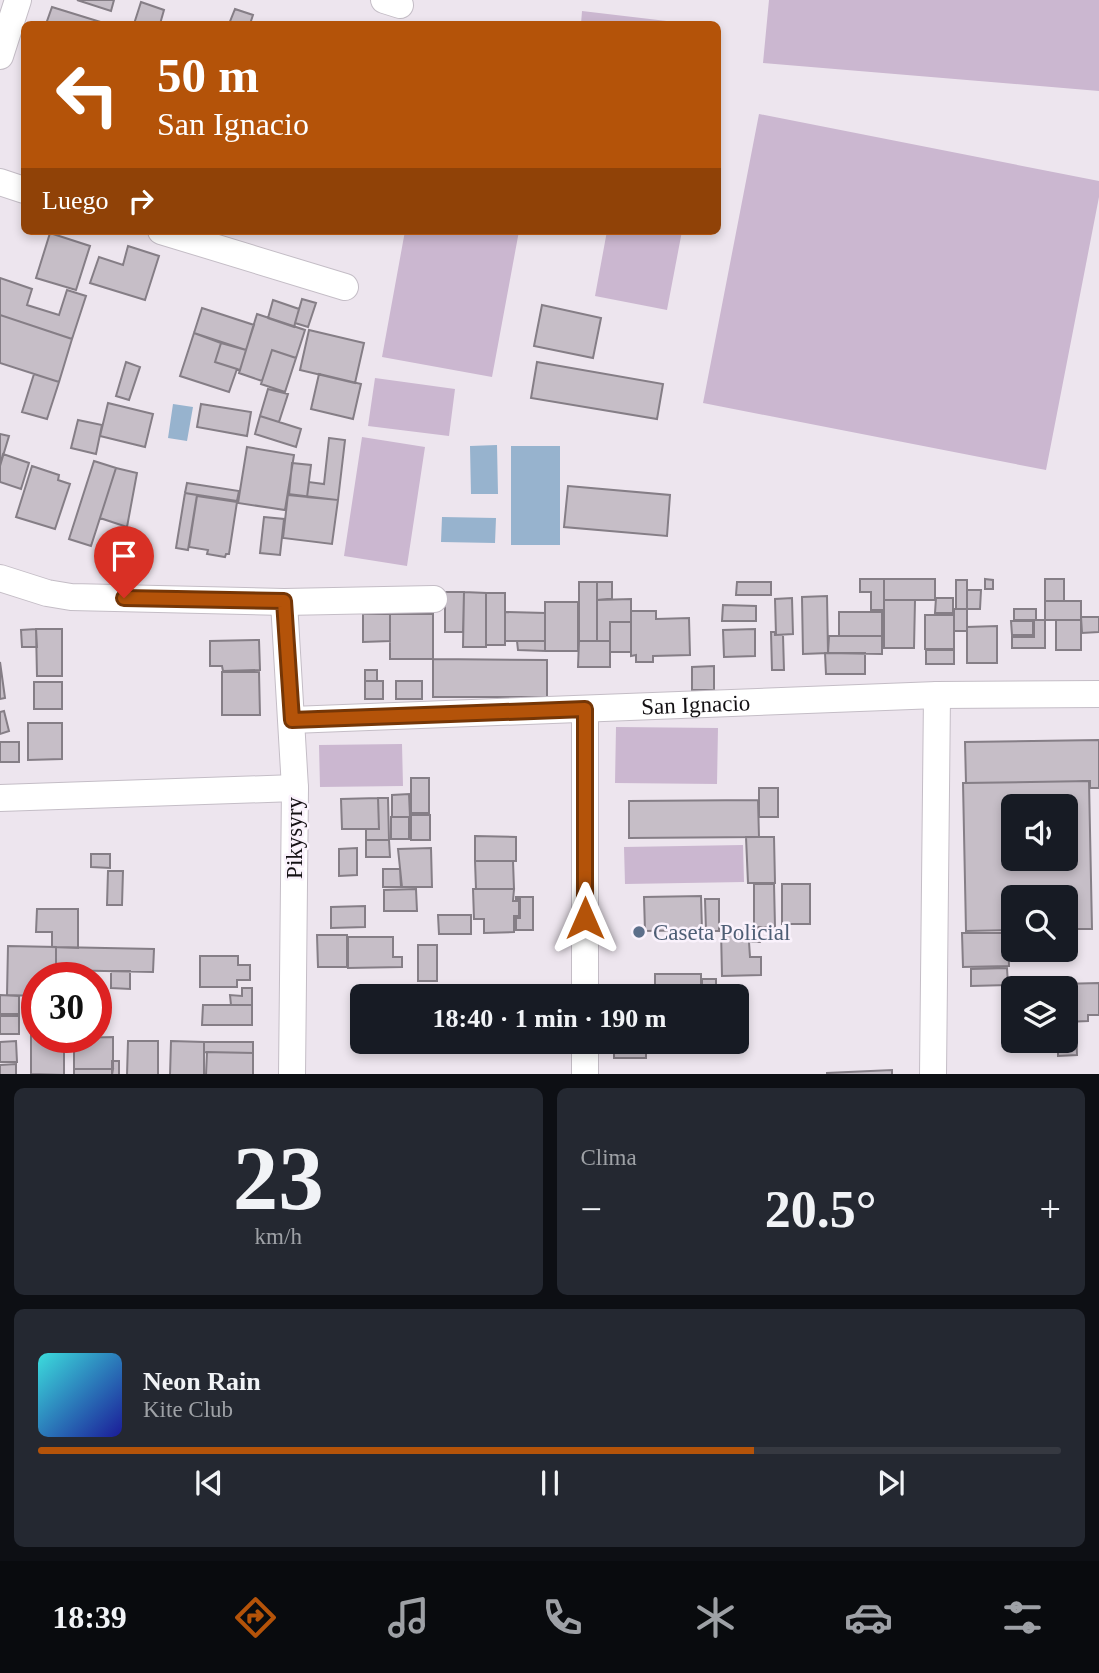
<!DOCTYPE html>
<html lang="es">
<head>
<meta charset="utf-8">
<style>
	body { margin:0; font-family:"Times New Roman",serif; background:#242831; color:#f1f3f6; height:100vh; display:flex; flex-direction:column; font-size:26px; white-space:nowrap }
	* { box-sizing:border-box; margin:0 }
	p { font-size:23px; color:#9ea1a6 }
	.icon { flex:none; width:38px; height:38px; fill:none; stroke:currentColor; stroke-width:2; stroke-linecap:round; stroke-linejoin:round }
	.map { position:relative; height:1074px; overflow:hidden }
	.drawer { display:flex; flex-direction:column; gap:14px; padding:14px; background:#0d0f14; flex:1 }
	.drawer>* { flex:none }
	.guide { position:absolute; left:21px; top:21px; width:700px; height:214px; border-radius:10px; box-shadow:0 4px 10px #0003; background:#b45309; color:#fff; overflow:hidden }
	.fabs { position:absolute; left:1001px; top:794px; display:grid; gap:14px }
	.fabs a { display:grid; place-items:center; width:77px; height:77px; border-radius:10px; background:#171b24; box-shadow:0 4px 10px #0003; font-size:35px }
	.speed { position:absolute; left:21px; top:962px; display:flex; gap:14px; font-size:35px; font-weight:700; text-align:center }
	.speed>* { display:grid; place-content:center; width:91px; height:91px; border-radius:50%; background:#171b24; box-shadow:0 4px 10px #0003; line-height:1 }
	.speed .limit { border:10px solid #d22; background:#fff; color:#111 }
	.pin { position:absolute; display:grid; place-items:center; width:60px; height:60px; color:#fff; margin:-72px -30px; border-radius:50% 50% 50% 0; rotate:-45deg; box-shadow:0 0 7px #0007 }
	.pin .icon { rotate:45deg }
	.me { position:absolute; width:77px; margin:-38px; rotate:0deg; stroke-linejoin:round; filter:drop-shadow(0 0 5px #0008) }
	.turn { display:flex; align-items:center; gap:24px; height:147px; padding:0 21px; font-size:32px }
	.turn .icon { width:91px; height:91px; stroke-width:2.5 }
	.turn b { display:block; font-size:49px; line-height:60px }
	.then { display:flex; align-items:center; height:66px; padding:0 21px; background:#0003; gap:14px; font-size:26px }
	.big { font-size:52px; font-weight:600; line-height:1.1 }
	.drawer .tile { flex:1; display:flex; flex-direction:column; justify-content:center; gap:10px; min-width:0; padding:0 24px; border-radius:10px; background:#242831 }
	.drawer .dial { align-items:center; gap:0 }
	.dial b { font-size:91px; line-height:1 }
	.song { display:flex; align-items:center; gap:21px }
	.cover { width:84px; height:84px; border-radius:10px; background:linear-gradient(135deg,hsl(180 70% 55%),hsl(240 70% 35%)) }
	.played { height:7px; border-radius:4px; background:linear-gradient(90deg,#b45309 70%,#363941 70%) }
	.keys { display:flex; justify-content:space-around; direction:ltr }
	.heat { display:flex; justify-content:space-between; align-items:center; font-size:38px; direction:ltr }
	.drawer .tiles { flex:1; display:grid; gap:14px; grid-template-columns:1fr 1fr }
	.tile:last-child { grid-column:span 2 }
	.trip { position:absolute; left:350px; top:984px; width:399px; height:70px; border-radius:10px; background:#171b24; box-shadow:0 4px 10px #0003; font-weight:600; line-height:70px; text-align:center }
	.tabs { display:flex; height:112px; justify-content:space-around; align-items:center; background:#090b0e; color:#9ea1a6 }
	.tabs .icon { width:49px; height:49px }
	.tabs .current { color:#b45309 }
	.tabs b { font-size:32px; color:#f1f3f6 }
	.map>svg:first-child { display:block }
	.green { fill:#cbb7d0 }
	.water { fill:#97b3ce }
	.building { fill:#c6bec7; stroke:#857e86; stroke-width:2; fill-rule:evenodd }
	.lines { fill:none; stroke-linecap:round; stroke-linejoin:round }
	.minor-casing { stroke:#c4bdc6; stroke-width:28 }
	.minor { stroke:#fff; stroke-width:26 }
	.route-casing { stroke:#753606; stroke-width:18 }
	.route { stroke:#b45309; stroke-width:12 }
	.service-dot { fill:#5c6f8a; stroke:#faf2fc; stroke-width:2.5 }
	.labels { text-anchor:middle; stroke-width:5; stroke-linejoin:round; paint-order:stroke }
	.street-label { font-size:23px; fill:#131013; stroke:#faf2fc }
	.service-label { font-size:23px; fill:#4e5e75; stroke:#faf2fc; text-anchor:start }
</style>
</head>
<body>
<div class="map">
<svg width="1099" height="1075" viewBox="0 0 1099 1075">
	<rect width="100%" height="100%" fill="#ede5ee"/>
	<path class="green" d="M769 0H1099V91L763 63Z
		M582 11 692 24H581Z
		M759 114 1099 181V197L1046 470 703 403Z
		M405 231H519L492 377 382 357Z
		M607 231H682L667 310 595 296Z
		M375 378 455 389 449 436 368 426Z
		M362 437 425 447 407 566 344 556Z
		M616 727 718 728 717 784 615 783Z
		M402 744 403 786 320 787 319 745Z
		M743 845 744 882 625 884 624 847Z"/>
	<path class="water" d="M173 404 193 407 187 441 168 438Z
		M497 445 498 494H471L470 446Z
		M511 446H560V545H511Z
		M442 517 496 518 495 543 441 542Z"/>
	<path class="building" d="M77 0H114L111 11Z
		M141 2 164 10 160 24H134Z
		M52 7 107 24H46Z
		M235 9 253 15 250 24H229Z
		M50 233 90 246 76 290 36 278Z
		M128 246 159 256 145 300 90 283 99 257 123 265Z
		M0 278 32 289 27 305 59 315 67 290 86 296 72 339 0 315Z
		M302 299 316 303 308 327 295 323Z
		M273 300 299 309 294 327 268 318Z
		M542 305 601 318 593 358 534 346Z
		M202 308 254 325 246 350 194 333Z
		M257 314 305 330 296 358 272 350 262 381 239 373Z
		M0 315 72 339 59 382 0 363Z
		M309 330 364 343 355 383 300 370Z
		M194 333 221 343 215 362 237 369 229 392 180 376Z
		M221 343 246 350 240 370 215 362Z
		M272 350 296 358 285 392 261 384Z
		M126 362 140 367 129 400 116 396Z
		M537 362 663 384 657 419 531 398Z
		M34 374 59 382 47 419 22 412Z
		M319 374 361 384 353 419 311 409Z
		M268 389 288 394 279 422 260 416Z
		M108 403 153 414 145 447 100 436Z
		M201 404 251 412 247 436 197 427Z
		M260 416 301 429 296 447 255 434Z
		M78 420 102 425 96 454 71 448Z
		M0 434 9 436 0 466Z
		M329 438 345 440 338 500 307 497 309 482 324 484Z
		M247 447 294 455 285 510 238 503Z
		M3 454 29 463 21 489 0 482V465Z
		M94 461 116 468 91 546 69 539Z
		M292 463 311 465 307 497 289 495Z
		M32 466 59 475 58 480 70 484 55 529 16 517Z
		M116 468 137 473 127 527 100 518Z
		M187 483 239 491 237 501 185 493Z
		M568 486 670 495 667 536 564 527Z
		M185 493 197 495 188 550 176 548Z
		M288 494 338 500 332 544 283 538Z
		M197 496 237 502 229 554H226L225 557 207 554 208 550 189 547Z
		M264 517 284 519 280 555 260 553Z
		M860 579H884V610H871V592H860Z
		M884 579H935V600H884Z
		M985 579 993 580V589H985Z
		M1045 579H1064V601H1045Z
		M956 580H967V609H956Z
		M579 582H597V641H579Z
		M597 582H612V599L597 600Z
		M737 582H771V595H736Z
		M967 590H981L980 609H967Z
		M445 592H464L463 632H445Z
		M464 592 486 593V647H463Z
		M486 593H505V645H486Z
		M827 596 828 653 803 654 802 597Z
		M792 598 793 634 776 635 775 599Z
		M936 598H953V613H935Z
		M631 599V622H610V641H597V600Z
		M884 600H915L914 648H884Z
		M1045 601H1081V620H1045Z
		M545 602H578V651H545Z
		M723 605 756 606V621H722Z
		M954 609H967V631H954Z
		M1014 609H1036V620H1014Z
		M631 611H656V619L689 618 690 655 653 656V662H636V655L631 656Z
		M505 612 545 613V641H505Z
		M839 612H882V636H839Z
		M363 614H390V641L363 642Z
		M390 614H433V659H390Z
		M925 615H954V649H925Z
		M1081 617H1099V632L1082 633Z
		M1034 620H1045V648H1012V637H1034Z
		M1056 620H1081V650H1056Z
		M1011 621H1033V635H1012Z
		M610 622H631V652H610Z
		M997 626V663H967V627Z
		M36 629 37 647H22L21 630Z
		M36 629H62V676H37Z
		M755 629V656L724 657 723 630Z
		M771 632H775V635H783L784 670H772Z
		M829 636H882V654L828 653Z
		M259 640 260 670 223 671 222 666H210V641Z
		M517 641H545V651L518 650Z
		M579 641H610V667H578Z
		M926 650H954V664H926Z
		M825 653H865V674H826Z
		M433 659 547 660V697H433Z
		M0 662 5 698 0 699Z
		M714 666V690H692V667Z
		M365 670H377V681H365Z
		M222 672H259L260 715H222Z
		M365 681H383V699H365Z
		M396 681H422V699H396Z
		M34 682H62V709H34Z
		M4 711 9 731 0 734V712Z
		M28 723H62V759L28 760Z
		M1099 740V788H1090V781L966 783 965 742Z
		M0 742H19V762H0Z
		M411 778H429V813H411Z
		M1089 781 1092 929H1066V898H1013V930L966 931 963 783ZM1013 807H1066V859H1013Z
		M759 788H778V817H759Z
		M409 794 410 817H392V795Z
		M378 798H388L389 840H366V829H379Z
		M378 798 379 829H342L341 799Z
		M758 800 759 837 629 838V801Z
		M411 815H430V840H411Z
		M391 817H409V839H391Z
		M475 836 516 837V861H475Z
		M746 837H774L775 883H748Z
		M366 840H389L390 857H366Z
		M357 848V875L339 876V849Z
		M431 848 432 887H402L398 849Z
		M91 854H110V868L91 867Z
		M475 861H513L514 889H476Z
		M383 869H400L401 887H383Z
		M108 871H123L122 905H107Z
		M754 884H774L775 927H754Z
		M782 884H810V924H782Z
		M416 889 417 911H384V890Z
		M473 889H514L513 901H519V916H514V932L484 933V919H474Z
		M701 896 702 930 645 931 644 897Z
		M516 897H533V930H516V918H520V899H516Z
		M705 899H719V931H706Z
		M365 906V927L331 928V907Z
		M37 909H78V948L52 947V932H36Z
		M438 915H471V934H439Z
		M760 929V942H749L750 957H761V975L722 976 721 930Z
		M962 933H1008L1009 966 963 967Z
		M317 935H347V967H318Z
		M348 937H393V957H402V967L348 968Z
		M418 945H437V981H418Z
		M8 946 56 947V978H37V996L7 995Z
		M56 947 154 949 153 972 56 970Z
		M200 956H238V965H250V980H237V987H200Z
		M1007 968 1008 985 971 986V969Z
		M111 971H130V989L111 988Z
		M655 974H701V996H655Z
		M702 979H716V996H702Z
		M1029 982H1054L1055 989H1029Z
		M1099 983V1015H1088V1021L1066 1022V989H1061V984Z
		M242 988H252V1005H231L230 995 242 996Z
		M0 995 19 996V1014H0Z
		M203 1005H252V1025H202Z
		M0 1016H19V1034H0Z
		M1066 1022H1076L1077 1055 1058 1056V1041H1066Z
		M31 1033H37V1038H64V1075L31 1074Z
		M113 1037V1069H74V1038Z
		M16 1041 17 1062H0V1042Z
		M128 1041H158V1075H127Z
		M171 1041 204 1042V1075H170Z
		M614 1041H646V1058H614Z
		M204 1042H253V1053L204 1052Z
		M207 1052 253 1053V1075H206Z
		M112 1061H119V1075H112Z
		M16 1064V1075H0V1065Z
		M74 1069H113L112 1075H74Z
		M892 1070V1075H827V1073Z"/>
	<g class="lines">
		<defs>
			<g id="minor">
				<path d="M384 0 400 5"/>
				<path d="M0 56 18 0"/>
				<path d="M0 182 24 190"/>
				<path d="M161 231 345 287"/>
				<path d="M0 578 47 593 71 597 284 602 434 599"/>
				<path d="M284 602 295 788 292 1075"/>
				<path id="s1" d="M292 720 937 695 1099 694"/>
				<path d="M0 798 295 788"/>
				<path d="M585 996V709"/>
				<path d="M585 1075V1041"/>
				<path d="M933 1075 937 695"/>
			</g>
		</defs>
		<use href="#minor" class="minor-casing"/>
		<use href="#minor" class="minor"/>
	</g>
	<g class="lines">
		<defs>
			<path id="route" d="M124 598 284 601 292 720 585 709V918"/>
		</defs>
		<use href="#route" class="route-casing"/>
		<use href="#route" class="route"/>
	</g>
	<circle class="service-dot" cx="639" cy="932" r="7"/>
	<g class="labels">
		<g class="street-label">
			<text dy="8" stroke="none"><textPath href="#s1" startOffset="404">San Ignacio</textPath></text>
			<text transform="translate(294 838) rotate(-90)" y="8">Pikysyry</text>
		</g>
		<g class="service-label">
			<text x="653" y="940">Caseta Policial</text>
		</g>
	</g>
</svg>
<div class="fabs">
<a><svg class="icon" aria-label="sound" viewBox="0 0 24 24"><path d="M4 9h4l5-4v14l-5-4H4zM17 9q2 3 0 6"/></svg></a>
<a><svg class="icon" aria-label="search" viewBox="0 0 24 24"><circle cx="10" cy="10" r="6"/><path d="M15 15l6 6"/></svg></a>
<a><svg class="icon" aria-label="layers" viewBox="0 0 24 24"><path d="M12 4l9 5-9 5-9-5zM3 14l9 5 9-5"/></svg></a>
</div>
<div class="speed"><div class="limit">30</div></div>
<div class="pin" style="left:124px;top:598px;background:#d93025"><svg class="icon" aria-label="arrive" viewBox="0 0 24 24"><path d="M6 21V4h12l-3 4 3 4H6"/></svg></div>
<svg class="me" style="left:585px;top:918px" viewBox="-20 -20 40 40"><path d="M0-17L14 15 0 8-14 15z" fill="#b45309" stroke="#fff" stroke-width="4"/></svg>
<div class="trip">18:40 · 1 min · 190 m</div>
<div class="guide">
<div class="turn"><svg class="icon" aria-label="left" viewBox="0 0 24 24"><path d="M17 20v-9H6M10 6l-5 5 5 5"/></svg><div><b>50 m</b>San Ignacio</div></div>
<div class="then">Luego<svg class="icon" aria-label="right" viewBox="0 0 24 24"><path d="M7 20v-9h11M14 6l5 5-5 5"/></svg></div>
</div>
</div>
<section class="drawer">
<div class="tiles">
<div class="tile dial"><b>23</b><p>km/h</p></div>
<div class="tile"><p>Clima</p>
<div class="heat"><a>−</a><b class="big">20.5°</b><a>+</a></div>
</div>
<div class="tile">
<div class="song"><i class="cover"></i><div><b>Neon Rain</b><p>Kite Club</p></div></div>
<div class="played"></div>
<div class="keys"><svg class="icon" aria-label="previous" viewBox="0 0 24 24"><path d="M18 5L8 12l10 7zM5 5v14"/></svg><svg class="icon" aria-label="pause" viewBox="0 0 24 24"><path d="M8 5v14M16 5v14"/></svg><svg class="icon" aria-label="next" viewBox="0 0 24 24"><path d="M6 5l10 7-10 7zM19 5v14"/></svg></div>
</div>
</div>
</section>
<nav class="tabs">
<b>18:39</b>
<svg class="icon current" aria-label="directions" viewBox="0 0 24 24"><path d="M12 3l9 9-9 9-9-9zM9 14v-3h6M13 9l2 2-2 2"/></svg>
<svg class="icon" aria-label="music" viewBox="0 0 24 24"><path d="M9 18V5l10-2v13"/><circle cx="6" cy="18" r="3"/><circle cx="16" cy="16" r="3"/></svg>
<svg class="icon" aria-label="phone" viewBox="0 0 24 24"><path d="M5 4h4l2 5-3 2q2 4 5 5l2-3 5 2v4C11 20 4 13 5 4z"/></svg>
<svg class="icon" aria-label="climate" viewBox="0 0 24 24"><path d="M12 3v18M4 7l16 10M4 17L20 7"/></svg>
<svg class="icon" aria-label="car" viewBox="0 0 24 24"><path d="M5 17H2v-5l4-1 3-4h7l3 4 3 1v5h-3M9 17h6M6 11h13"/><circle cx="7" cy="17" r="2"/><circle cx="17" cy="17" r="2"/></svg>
<svg class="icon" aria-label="filters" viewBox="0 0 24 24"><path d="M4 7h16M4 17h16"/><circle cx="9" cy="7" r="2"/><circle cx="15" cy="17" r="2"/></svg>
</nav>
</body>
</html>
